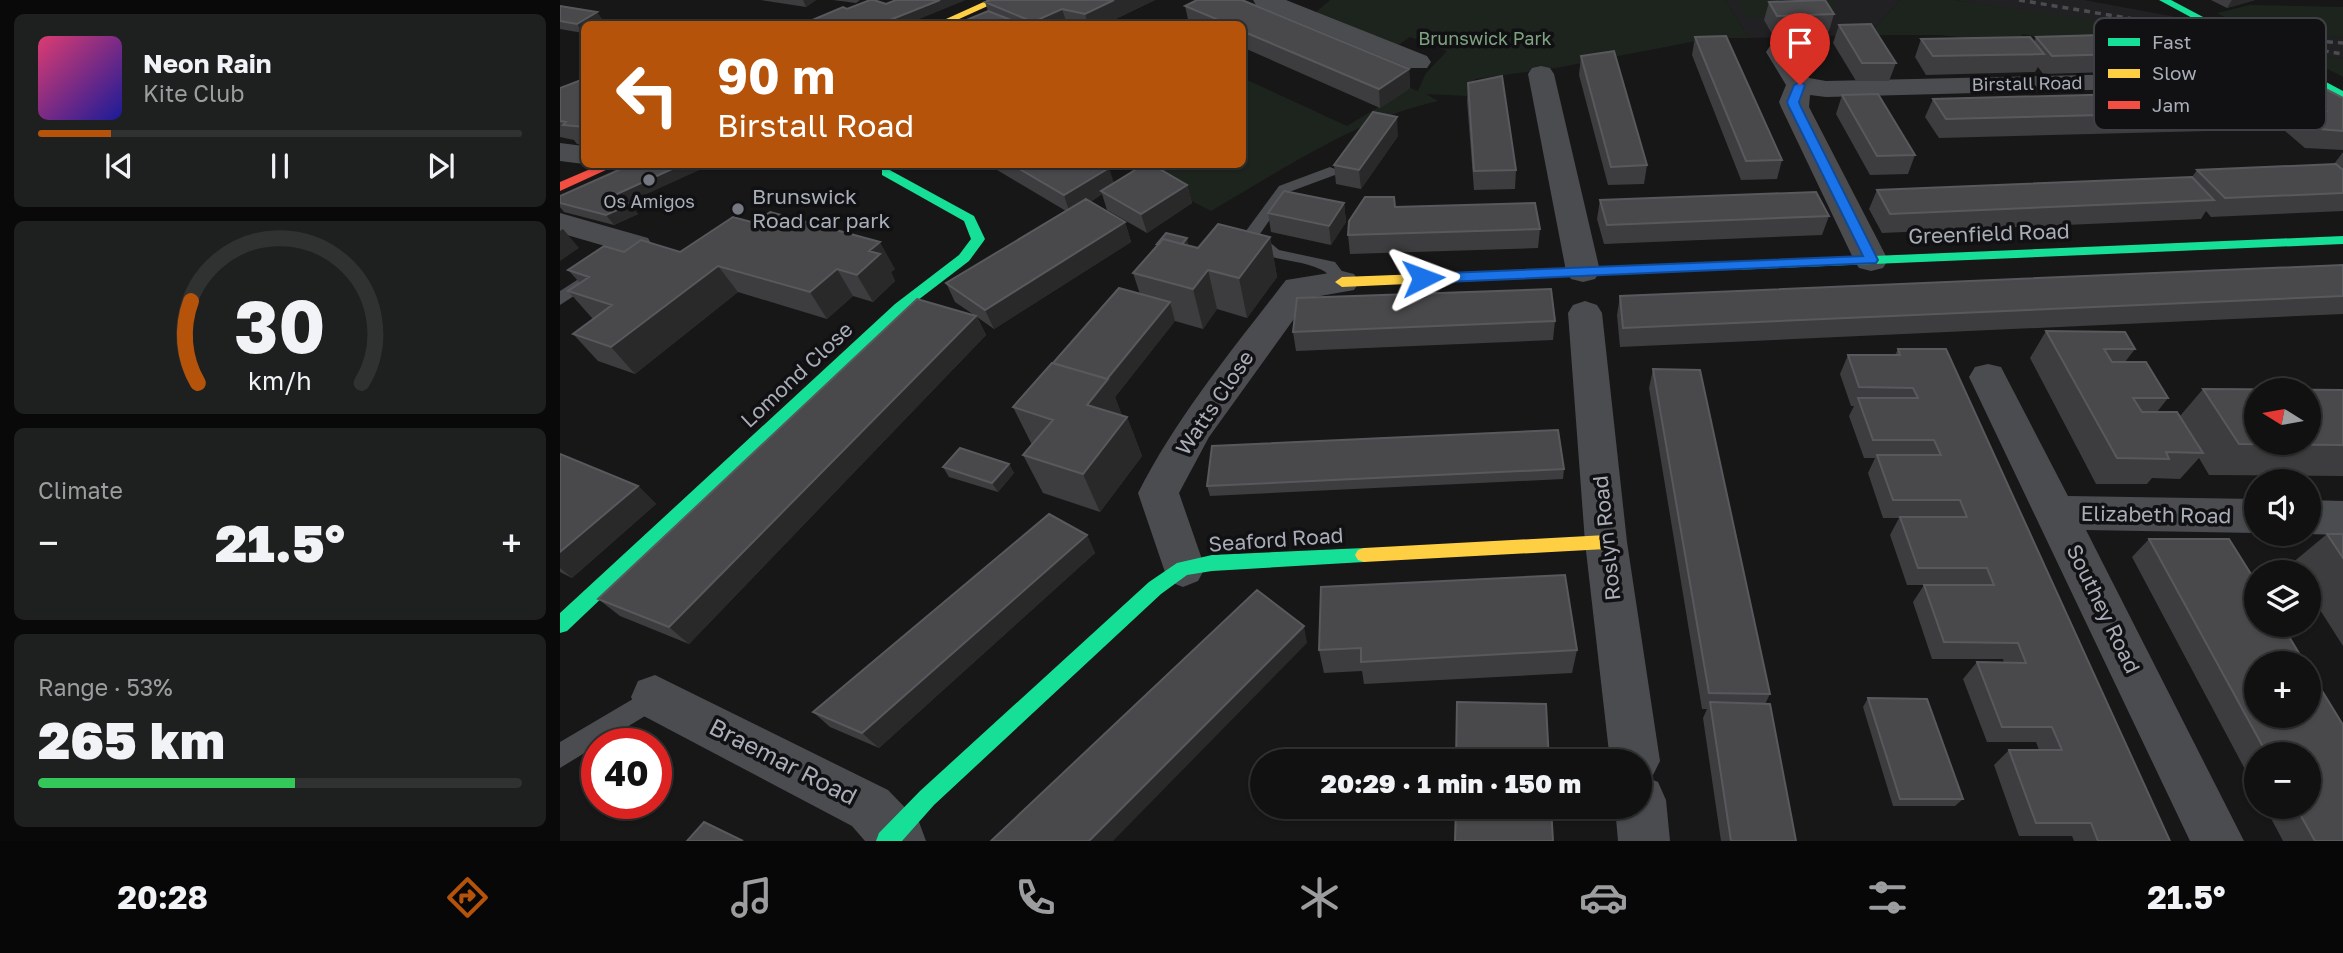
<!DOCTYPE html>
<html lang="en">
<head>
<meta charset="utf-8">
<style>
	body { margin:0; font-family:"Golos Text",sans-serif; background:#1e1f1f; color:#f1f3f6; height:100vh; display:flex; flex-direction:column; font-size:26px; white-space:nowrap }
	* { box-sizing:border-box; margin:0 }
	p { font-size:23px; color:#9c9d9f }
	.icon { flex:none; width:38px; height:38px; fill:none; stroke:currentColor; stroke-width:2; stroke-linecap:round; stroke-linejoin:round }
	.map { position:relative; flex:1; overflow:hidden }
	.drawer { display:flex; flex-direction:column; gap:14px; padding:14px; background:#090909; width:560px }
	.drawer>* { flex:none }
	.hud { position:absolute; left:21px; top:21px; width:665px; height:147px; border-radius:10px; box-shadow:0 2px 5px #0004,0 0 0 2px #303131; background:#b45309; color:#fff; overflow:hidden }
	.needle { width:46px; rotate:281deg }
	.buttons { position:absolute; left:1684px; top:378px; display:grid; gap:14px }
	.buttons a { display:grid; place-items:center; width:77px; height:77px; border-radius:50%; background:#111; box-shadow:0 2px 5px #0004,0 0 0 2px #303131; font-size:35px }
	.speed { position:absolute; left:21px; top:728px; display:flex; gap:14px; font-size:35px; font-weight:700; text-align:center }
	.speed>* { display:grid; place-content:center; width:91px; height:91px; border-radius:50%; background:#111; box-shadow:0 2px 5px #0004,0 0 0 2px #303131; line-height:1 }
	.speed .limit { border:10px solid #d22; background:#fff; color:#111 }
	.pin { position:absolute; display:grid; place-items:center; width:60px; height:60px; color:#fff; margin:-72px -30px; border-radius:50% 50% 50% 0; rotate:-45deg; box-shadow:0 0 7px #0007 }
	.pin .icon { rotate:45deg }
	.me { position:absolute; width:77px; margin:-38px; rotate:87deg; stroke-linejoin:round; filter:drop-shadow(0 0 5px #0008) }
	.turn { display:flex; align-items:center; gap:24px; height:147px; padding:0 21px; font-size:32px }
	.turn .icon { width:91px; height:91px; stroke-width:2.5 }
	.turn b { display:block; font-size:49px; line-height:60px }
	.big { font-size:52px; font-weight:800; line-height:1.1 }
	.drawer .widget { flex:1; display:flex; flex-direction:column; justify-content:center; gap:10px; min-width:0; padding:0 24px; border-radius:10px; background:#1e1f1f }
	.drawer .dial { align-items:center; gap:0 }
	.dial svg { height:182px; overflow:visible; fill:none; stroke:#303131; stroke-width:7; stroke-linecap:round; text-anchor:middle }
	.dial text { fill:#f1f3f6; stroke:none }
	.song { display:flex; align-items:center; gap:21px }
	.cover { width:84px; height:84px; border-radius:10px; background:linear-gradient(135deg,hsl(340 70% 55%),hsl(240 70% 35%)) }
	.played { height:7px; border-radius:4px; background:linear-gradient(90deg,#b45309 15%,#303131 15%) }
	.keys { display:flex; justify-content:space-around; direction:ltr }
	.heat { display:flex; justify-content:space-between; align-items:center; font-size:38px; direction:ltr }
	.charge { height:10px; border-radius:5px; background:linear-gradient(90deg,#34c759 53%,#303131 0) }
	.trip { position:absolute; left:690px; top:749px; width:402px; height:70px; border-radius:35px; background:#111; box-shadow:0 2px 5px #0004,0 0 0 2px #303131; font-weight:800; line-height:70px; text-align:center }
	.tabs { display:flex; height:112px; justify-content:space-around; align-items:center; background:#070707; color:#9c9d9f }
	.tabs .icon { width:49px; height:49px }
	.tabs .selected { color:#b45309 }
	.tabs b { font-size:32px; color:#f1f3f6 }
	main { display:flex; flex:1; min-height:0 }
	.map>svg:first-child { display:block }
	.built { fill:#212123 }
	.green { fill:#1d241e }
	.lines { fill:none; stroke-linecap:round; stroke-linejoin:round }
	.lane { fill:#4b4c50; fill-rule:evenodd }
	.street { fill:#4b4c50; fill-rule:evenodd }
	.fast { fill:#16e098; fill-rule:evenodd }
	.slow { fill:#ffcf43; fill-rule:evenodd }
	.jam { fill:#f24e42; fill-rule:evenodd }
	.rail { stroke:#4b4c4f; stroke-width:3.5; stroke-dasharray:6 5; stroke-linecap:butt }
	.wall { fill:#3d3d3f }
	.shaded-wall { fill:#29292a }
	.building { fill:#49494c; stroke:#58595d; stroke-width:2; fill-rule:evenodd }
	.route { fill:#1a73e8; stroke:#114b97; stroke-width:2 }
	.poi-dot { fill:#757880; stroke:#111113; stroke-width:2.5 }
	.labels { text-anchor:middle; stroke-width:7; stroke-linejoin:round; paint-order:stroke }
	.far-park-label { font-size:18px; fill:#7fa381; stroke:#111113 }
	.far-street-label { font-size:18px; fill:#a8adb8; stroke:#111113 }
	.far-poi-label { font-size:18px; fill:#a8adb8; stroke:#111113 }
	.poi-label { font-size:21px; fill:#a8adb8; stroke:#111113; text-anchor:start }
	.street-label { font-size:21px; fill:#a8adb8; stroke:#111113 }
	.near-street-label { font-size:24px; fill:#a8adb8; stroke:#111113 }
	.key { fill:#111113; stroke:#3e4045; stroke-width:2 }
	.key-label { font-size:19px; fill:#a8adb8 }
</style>
</head>
<body>
<main>
<section class="drawer">
<div class="widget">
<div class="song"><i class="cover"></i><div><b>Neon Rain</b><p>Kite Club</p></div></div>
<div class="played"></div>
<div class="keys"><svg class="icon" aria-label="previous" viewBox="0 0 24 24"><path d="M18 5L8 12l10 7zM5 5v14"/></svg><svg class="icon" aria-label="pause" viewBox="0 0 24 24"><path d="M8 5v14M16 5v14"/></svg><svg class="icon" aria-label="next" viewBox="0 0 24 24"><path d="M6 5l10 7-10 7zM19 5v14"/></svg></div>
</div>
<div class="widget dial"><svg viewBox="0 0 100 80">
<path d="M14 69A42 42 0 1 1 86 69"/>
<path d="M14 69A42 42 0 0 1 11 33" stroke="#b45309"/>
<text x="50" y="56" font-size="32" font-weight="700">30</text>
<text x="50" y="72" font-size="11">km/h</text>
</svg></div>
<div class="widget"><p>Climate</p>
<div class="heat"><a>−</a><b class="big">21.5°</b><a>+</a></div>
</div>
<div class="widget"><p>Range · 53%</p><b class="big">265 km</b><div class="charge"></div></div>
</section>
<div class="map">
<svg width="1783" height="841" viewBox="0 0 1783 841">
	<rect width="100%" height="100%" fill="#171717"/>
	<path class="built" d="M1165 0H1340L1308 35 1189 38Z
		M1394 0H1524L1692 31 1783 38V59Z"/>
	<path class="green" d="M770 0H1165L1189 38H1152L1001 67 915 79 907 96 866 94 878 101C797 119 723 169 651 211 622 195 589 183 562 165L682 164 683 78 787 126 850 88 858 91 866 73 887 51 850 37 837 46 755 13Z
		M1178 0H1276L1269 15 1189 18Z
		M1340 0H1394L1625 33 1680 63 1594 67 1582 54 1462 34 1461 44 1379 35H1308Z
		M1690 5 1783 7V38L1692 31 1657 13Z
		M1733 51 1783 59V77Z"/>
	<g class="lines">
		<path class="lane" d="M770 167 775 169V175L729 192 700 234 719 250 775 262 790 282 782 288C772 285 771 274 762 270 732 255 707 267 683 235L719 186Z
			M31 271 39 277 37 281 0 305V291Z
			M95 686 103 689 107 697 103 705 0 768V742Z"/>
		<path class="street" d="M693 0H726L867 56 871 62 867 68H849L696 5Z
			M1219 44 1228 46 1249 78 1266 81 1616 73 1714 69 1736 63 1745 65 1749 71 1745 77 1716 85 1266 97 1250 95 1249 107 1328 260 1323 268 1311 271 1299 268 1294 260 1221 107 1219 102 1226 85 1206 52 1210 46Z
			M981 66 990 68 994 74 1040 271 1035 279 1023 282 1011 279 1006 271 968 74 972 68Z
			M0 143 24 146V164L0 161Z
			M0 213 88 238 92 245 88 252 76 255 0 233Z
			M782 271 794 274 799 282 794 290 749 298 649 437 619 493 645 568 638 581 623 587 608 581 578 493C618 415 673 349 726 280Z
			M1025 301 1037 305 1042 313 1067 542 1100 761 1091 779 1098 782 1106 800 1110 841H1058L1055 807H1080V761H1050L1025 542 1008 313 1013 305Z
			M1428 364 1441 367 1508 496 1696 499V533L1526 530 1684 841H1630L1409 377 1415 367Z
			M1748 500 1783 501V535L1747 534Z
			M95 675 328 790 359 822 366 841H305L292 826 78 713 71 697 78 681Z"/>
		<path class="fast" d="M1599 0H1611L1783 91V99Z
			M326 168 414 216 425 239 423 242 409 261 345 310 7 631 0 633V613L335 304 399 255 411 239 404 221 322 175V169Z
			M1783 236V244L1172 270 1165 266 1172 262Z
			M804 548 810 550 813 555 810 560 804 562 652 571 627 575 601 594 374 805 342 841H316L319 833 360 791 589 582 617 563 652 555Z"/>
		<path class="slow" d="M428 0H441L388 24H375Z
			M1172 262 1177 263 1179 266 1177 269 782 287 775 282 782 277Z
			M1046 535 1052 537 1055 542 1052 547 1046 549 804 562 798 560 795 555 798 550 804 548Z"/>
		<path class="jam" d="M42 164H59L0 191V182Z"/>
		<path class="rail" d="M1459 0 1783 54
			M1756 41 1783 43"/>
	</g>
	<path class="wall" d="M201 0H256L246 7Z
		M273 0H300L296 3Z
		M431 0H595L545 24H397L428 11 425 2Z
		M637 0H682L849 69 850 88 820 108 682 47V24H629L625 6Z
		M1651 0H1695L1667 8Z
		M1209 2 1274 14 1269 31 1212 34 1204 20Z
		M0 6 37 12 43 21 23 33 0 29Z
		M1279 25 1336 63 1329 81H1296L1273 43Z
		M1135 37 1222 160 1217 179 1181 180 1132 55Z
		M1476 37 1594 53 1583 71 1483 74 1478 67 1475 72 1366 75 1355 57 1361 39 1474 42Z
		M1021 56 1087 165 1084 184 1048 185 1019 75Z
		M1688 74 1761 82 1759 85 1783 98V150L1745 148 1725 131 1730 125 1711 126 1698 114 1687 130 1379 138 1365 117 1373 99 1677 91Z
		M24 79V145L17 144 14 140 0 137V88Z
		M908 83 956 170 955 189 914 190 907 101Z
		M1282 95 1355 155 1348 174 1310 175 1276 114Z
		M838 136 801 189 776 184 774 165Z
		M1783 152V211L1651 217 1646 211 1641 219 1322 233 1309 209 1317 190 1632 177 1637 170 1774 164Z
		M72 164H152L66 203 78 214 54 225 4 212 0 207V196Z
		M427 164H544L554 183 627 185 632 203 587 233 547 210 542 194 530 202 565 222 571 242 434 329 417 317 426 335 129 644 60 616 38 599 414 315 395 302 386 283 506 211Z
		M1040 200 1269 216 1262 235 1044 244 1037 219Z
		M784 203 786 222 771 245 711 232 708 213Z
		M835 207 980 229 978 248 790 254 788 235Z
		M710 237 717 277 687 318 657 309 643 329 615 321 555 397 562 416 567 417 582 456 540 512 483 493 463 455 472 445 453 407 493 363 580 294 573 273 598 246 597 244 629 246 638 248Z
		M64 252H120L335 269 331 272 335 281 313 302 293 296 267 319 178 292 75 374 38 361 13 334 34 319 32 318 8 291 20 283 8 270Z
		M1783 265V314L1060 347 1057 315 1060 296Z
		M995 321 993 340 736 351 733 332Z
		M1486 331 1575 349 1565 362 1608 398 1597 412 1620 416 1643 389 1783 390V476L1649 475 1639 458 1620 479 1592 478 1587 484H1536L1470 358Z
		M1338 349 1610 841H1514L1512 836H1459L1434 765 1449 750H1479L1476 742H1427L1403 679 1417 662 1444 663 1443 659H1372L1353 602 1364 585H1347L1330 535 1339 518H1323L1308 473 1315 458H1304L1289 416 1294 406H1291L1280 374 1288 355H1335Z
		M1093 369 1210 694 1205 704 1236 841H1161L1143 718 1147 709H1142L1089 388Z
		M0 454 78 486 96 504 12 578 0 572Z
		M449 464 454 473 438 492 389 477 383 467Z
		M1004 469 1003 479 650 496 647 486Z
		M1767 534H1783V646L1748 591V572H1737L1731 564Z
		M527 535 535 553 319 748 270 727 253 712Z
		M1589 539H1669L1696 582V625H1722L1745 663H1696V716H1748V668L1783 725V841H1723L1705 807H1748V754H1696V790L1572 557Z
		M761 587 1017 650 1012 673 804 684 802 671 764 673 759 650Z
		M1308 698 1403 799 1395 806H1333L1303 707Z"/>
	<path class="shaded-wall" d="M243 0H256L246 7Z
		M380 0H406L347 24H320Z
		M554 0H595L545 24H528L525 14Z
		M1672 0H1695L1667 8Z
		M502 9 507 24H474L473 22Z
		M37 12 43 21 37 24H24V32L23 33 17 24Z
		M451 20 452 24H440Z
		M849 69 850 88 820 108 819 89Z
		M837 117 838 136 801 189 799 170Z
		M123 164H152L56 208 48 198Z
		M549 168 555 186 541 191 542 194 510 214 504 195Z
		M627 185 632 203 587 233 581 214Z
		M784 203 786 222 771 245 769 226Z
		M71 204 78 214 54 225 46 215Z
		M565 222 571 242 434 329 425 310Z
		M3 229 19 248 0 261V231Z
		M710 237 717 277 687 318 679 278Z
		M627 238 629 248 618 249Z
		M320 242 335 269 331 272 335 281 313 302 297 275 309 251Z
		M158 266 178 292 75 374 51 347Z
		M277 269 293 296 267 319 250 292Z
		M648 270 657 309 643 329 633 289Z
		M610 302 615 321 555 397 563 418 527 405 535 393Z
		M416 316 426 335 129 644 109 627Z
		M567 417 582 456 540 512 523 474Z
		M449 464 454 473 438 492 432 483Z
		M78 486 96 504 12 578 0 568V552Z
		M527 535 535 553 319 748 302 733Z
		M744 626 747 643 553 841H529Z"/>
	<path class="building" d="M310 0H314L326 4 336 0H380L320 24H243L283 7 287 9Z
		M431 0H554L525 14 502 9 473 22 425 2Z
		M637 0H682L849 69 819 89 682 31V24H668L625 6Z
		M1265 0 1274 14 1217 16 1209 2Z
		M0 6 37 12 17 24 0 21Z
		M428 11 451 20 440 24H397Z
		M162 20 182 24H154Z
		M1311 24 1336 63H1302L1279 25Z
		M1575 34 1594 53 1492 56 1476 37Z
		M1166 36 1222 160 1186 161 1135 37Z
		M1470 37 1484 54 1373 56 1361 39Z
		M1054 51 1087 165 1051 167 1021 56Z
		M1688 74H1744L1761 82 1756 84 1783 98V131L1759 129 1738 113 1766 111 1763 108 1753 106 1724 107 1705 90H1727L1723 85 1702 86Z
		M942 76 956 170 914 171 908 83Z
		M24 79V127L3 125 6 122 0 121V88Z
		M1679 91 1700 111 1386 119 1373 99Z
		M1318 94 1355 155 1317 156 1282 95Z
		M813 112 837 117 799 170 774 165Z
		M72 164H123L48 198 71 204 46 215 0 203V196Z
		M451 164H544L549 168 504 195Z
		M585 164H591L627 185 581 214 541 191Z
		M1776 164 1783 170V193L1665 198 1637 170Z
		M1632 177 1654 200 1330 214 1317 190Z
		M724 191 784 203 769 226 708 213Z
		M1256 192 1269 216 1047 225 1040 200Z
		M805 197H834L835 207 975 203 980 229 788 235 789 221Z
		M526 199 565 222 425 310 386 283Z
		M210 212 320 242 309 251 320 254 297 275 277 269 250 292 158 266 51 347 13 334 52 305 8 291 29 277 8 270 44 246 64 252 81 240 120 252 173 217 195 223Z
		M658 224 710 237 679 278 648 270 633 289 573 273 603 239 638 248Z
		M606 233 627 238 622 244 603 239 599 244H597Z
		M1783 265V296L1063 328 1060 296Z
		M559 288 610 302 547 379 493 363Z
		M991 289 995 321 733 332 737 298Z
		M357 299 416 316 109 627 38 599Z
		M1486 331 1565 332 1575 349H1544L1552 362H1586L1608 398H1573L1582 412H1617L1643 453 1606 452 1609 459 1557 458Z
		M1338 349H1386L1610 841H1538L1531 823H1476L1449 750H1502L1492 727H1442L1417 662 1466 663 1458 643 1384 642 1364 585H1434L1427 568H1358L1340 517H1407L1400 500H1333L1317 455H1381L1374 440H1313L1298 398H1358L1353 388 1299 387 1288 355H1340Z
		M492 363 548 379 527 405 567 417 523 474 463 455 493 420 453 407Z
		M1093 369 1140 370 1210 694 1149 693Z
		M1643 389 1783 390V445L1679 444ZM1696 390H1748V443H1696Z
		M998 430 1004 469 647 486 652 446Z
		M400 448 449 464 432 483 383 467Z
		M0 454 78 486 0 552Z
		M489 514 527 535 302 733 253 712Z
		M1767 534H1783V558Z
		M1589 539H1669L1696 582V625H1722L1745 663H1696V716H1748V668L1783 725V841H1755L1736 807H1748V754H1707Z
		M1005 575 1017 650 801 662V648L759 650 761 587Z
		M697 590 744 626 529 841H431Z
		M1308 698 1367 699 1403 799H1340Z
		M897 702 986 704 989 761H896Z
		M1150 702 1210 704 1236 841H1171Z
		M896 807H991L993 841H895Z
		M144 822 183 841H127Z"/>
	<path class="route" d="M1240 82 1245 85 1239 102 1241 107 1318 260 1316 263 863 283 856 278 863 274 1303 256 1229 107 1227 102 1234 85Z"/>
	<g class="poi-dot">
		<circle cx="89" cy="180" r="7"/>
		<circle cx="178" cy="209" r="7"/>
	</g>
	<g class="labels">
		<g class="far-park-label">
			<text x="925" y="45">Brunswick Park</text>
		</g>
		<g class="far-street-label">
			<text transform="translate(1467 84) rotate(-1)" y="6">Birstall Road</text>
		</g>
		<g class="far-poi-label">
			<text x="89" y="208">Os Amigos</text>
		</g>
		<g class="poi-label">
			<text x="192" y="204">Brunswick<tspan x="192" dy="24">Road car park</tspan></text>
		</g>
		<g class="street-label">
			<text transform="translate(1429 234) rotate(-2)" y="7">Greenfield Road</text>
			<text transform="translate(237 375) rotate(-43)" y="7">Lomond Close</text>
			<text transform="translate(655 403) rotate(-56)" y="7">Watts Close</text>
			<text transform="translate(1596 515) rotate(1)" y="7">Elizabeth Road</text>
			<text transform="translate(1047 538) rotate(-96)" y="7">Roslyn Road</text>
			<text transform="translate(716 540) rotate(-4)" y="7">Seaford Road</text>
			<text transform="translate(1543 609) rotate(64)" y="7">Southey Road</text>
		</g>
		<g class="near-street-label">
			<text transform="translate(223 762) rotate(27)" y="8">Braemar Road</text>
		</g>
	</g>
	<rect x="1534" y="18" width="232" height="112" rx="10" class="key"/>
	<rect x="1548" y="38" width="32" height="8" fill="#16e098"/>
	<rect x="1548" y="69" width="32" height="9" fill="#ffcf43"/>
	<rect x="1548" y="101" width="32" height="8" fill="#f24e42"/>
	<g class="key-label">
		<text x="1592" y="49">Fast</text>
		<text x="1592" y="80">Slow</text>
		<text x="1592" y="112">Jam</text>
	</g>
</svg>
<div class="buttons">
<a><svg class="needle" viewBox="-14 -14 28 28"><path d="M0-13l5 13h-10z" fill="#e53935"/><path d="M0 13l5-13h-10z" fill="#9c9d9f"/></svg></a>
<a><svg class="icon" aria-label="sound" viewBox="0 0 24 24"><path d="M4 9h4l5-4v14l-5-4H4zM17 9q2 3 0 6"/></svg></a>
<a><svg class="icon" aria-label="layers" viewBox="0 0 24 24"><path d="M12 4l9 5-9 5-9-5zM3 14l9 5 9-5"/></svg></a>
<a>+</a>
<a>−</a>
</div>
<div class="speed"><div class="limit">40</div></div>
<div class="pin" style="left:1240px;top:85px;background:#d93025"><svg class="icon" aria-label="arrive" viewBox="0 0 24 24"><path d="M6 21V4h12l-3 4 3 4H6"/></svg></div>
<svg class="me" style="left:863px;top:278px" viewBox="-20 -20 40 40"><path d="M0-17L14 15 0 8-14 15z" fill="#1a73e8" stroke="#fff" stroke-width="4"/></svg>
<div class="trip">20:29 · 1 min · 150 m</div>
<div class="hud">
<div class="turn"><svg class="icon" aria-label="left" viewBox="0 0 24 24"><path d="M17 20v-9H6M10 6l-5 5 5 5"/></svg><div><b>90 m</b>Birstall Road</div></div>
</div>
</div>
</main>
<nav class="tabs">
<b>20:28</b>
<svg class="icon selected" aria-label="directions" viewBox="0 0 24 24"><path d="M12 3l9 9-9 9-9-9zM9 14v-3h6M13 9l2 2-2 2"/></svg>
<svg class="icon" aria-label="music" viewBox="0 0 24 24"><path d="M9 18V5l10-2v13"/><circle cx="6" cy="18" r="3"/><circle cx="16" cy="16" r="3"/></svg>
<svg class="icon" aria-label="phone" viewBox="0 0 24 24"><path d="M5 4h4l2 5-3 2q2 4 5 5l2-3 5 2v4C11 20 4 13 5 4z"/></svg>
<svg class="icon" aria-label="climate" viewBox="0 0 24 24"><path d="M12 3v18M4 7l16 10M4 17L20 7"/></svg>
<svg class="icon" aria-label="car" viewBox="0 0 24 24"><path d="M5 17H2v-5l4-1 3-4h7l3 4 3 1v5h-3M9 17h6M6 11h13"/><circle cx="7" cy="17" r="2"/><circle cx="17" cy="17" r="2"/></svg>
<svg class="icon" aria-label="filters" viewBox="0 0 24 24"><path d="M4 7h16M4 17h16"/><circle cx="9" cy="7" r="2"/><circle cx="15" cy="17" r="2"/></svg>
<b>21.5°</b>
</nav>
</body>
</html>
